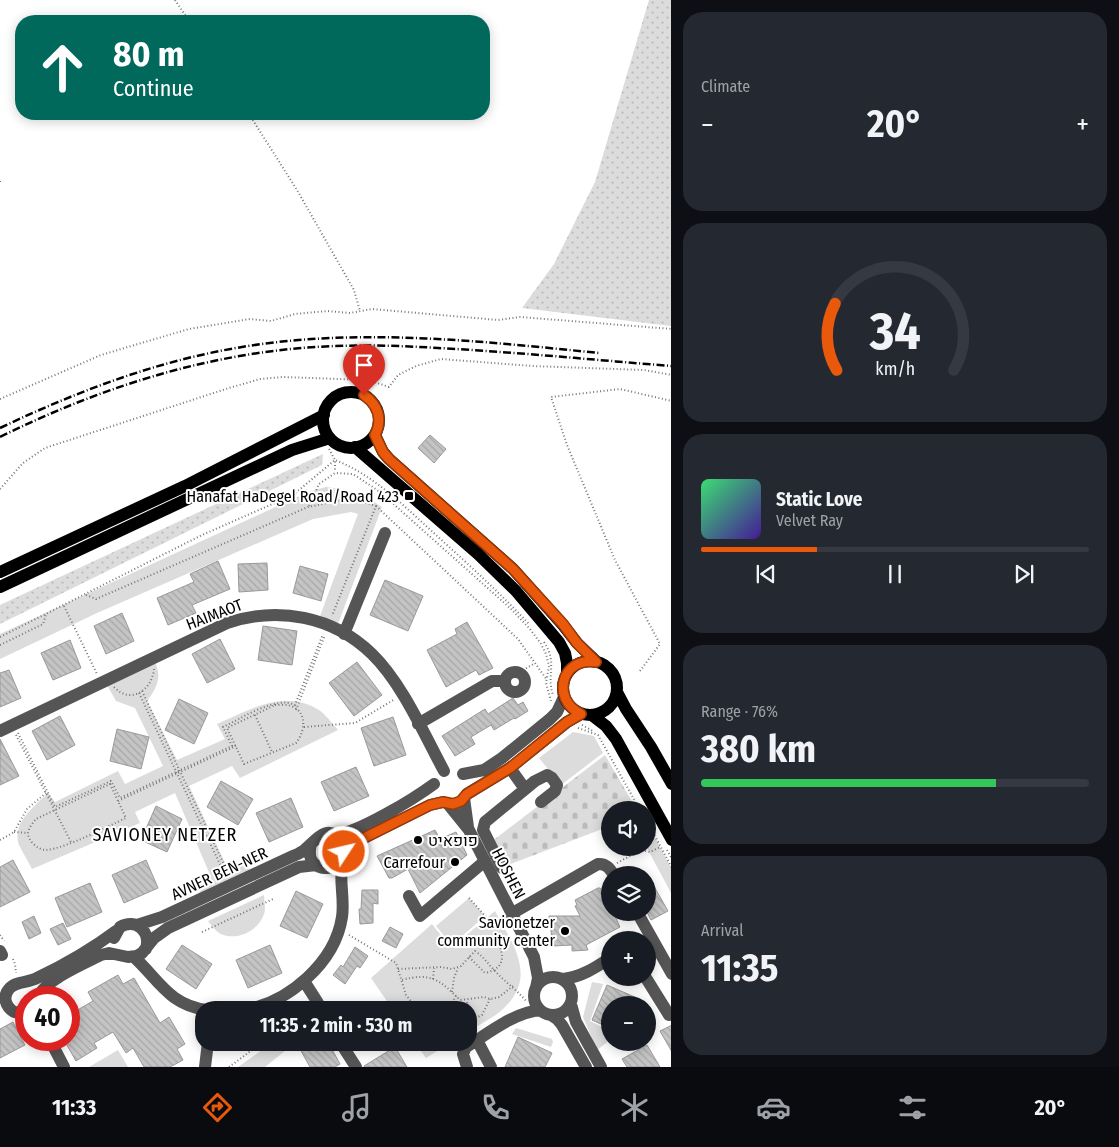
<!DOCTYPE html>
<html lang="en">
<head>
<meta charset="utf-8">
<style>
	body { margin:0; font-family:"Fira Sans Condensed",Heebo,sans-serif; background:#242831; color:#f1f3f6; height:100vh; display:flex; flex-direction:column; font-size:19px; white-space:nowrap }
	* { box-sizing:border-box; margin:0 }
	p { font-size:16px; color:#9ea1a6 }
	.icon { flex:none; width:28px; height:28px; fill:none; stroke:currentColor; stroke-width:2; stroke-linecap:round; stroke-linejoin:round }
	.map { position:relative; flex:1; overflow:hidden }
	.drawer { display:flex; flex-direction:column; gap:12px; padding:12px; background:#0d0f14; width:448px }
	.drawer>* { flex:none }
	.hud { position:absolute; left:15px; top:15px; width:475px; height:105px; border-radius:20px; box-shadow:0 2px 12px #0003; background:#00695c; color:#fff; overflow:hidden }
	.controls { position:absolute; left:601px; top:801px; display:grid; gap:10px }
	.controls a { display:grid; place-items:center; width:55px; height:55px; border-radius:50%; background:#171b24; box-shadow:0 2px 12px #0003; font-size:25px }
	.speed { position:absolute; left:15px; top:986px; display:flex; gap:10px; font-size:25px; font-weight:700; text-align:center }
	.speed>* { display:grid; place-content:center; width:65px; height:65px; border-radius:50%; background:#171b24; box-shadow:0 2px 12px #0003; line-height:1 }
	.speed .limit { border:8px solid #d22; background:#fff; color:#111 }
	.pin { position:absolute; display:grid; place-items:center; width:42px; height:42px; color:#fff; margin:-51px -21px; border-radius:50% 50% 50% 0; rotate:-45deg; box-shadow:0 0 5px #0007 }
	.pin .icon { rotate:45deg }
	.me { position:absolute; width:55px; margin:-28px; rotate:55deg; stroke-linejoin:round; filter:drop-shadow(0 0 4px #0008) }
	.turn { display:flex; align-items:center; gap:18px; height:105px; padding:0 15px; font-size:22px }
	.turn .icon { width:65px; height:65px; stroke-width:2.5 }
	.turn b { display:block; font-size:35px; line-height:42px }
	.big { font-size:38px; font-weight:700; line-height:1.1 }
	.drawer .widget { flex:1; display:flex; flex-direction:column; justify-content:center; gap:8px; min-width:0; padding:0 18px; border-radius:20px; background:#242831 }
	.drawer .dial { align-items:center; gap:0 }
	.dial svg { height:130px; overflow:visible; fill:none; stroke:#363941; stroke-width:7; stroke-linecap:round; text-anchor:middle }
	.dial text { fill:#f1f3f6; stroke:none }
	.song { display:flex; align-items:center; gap:15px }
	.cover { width:60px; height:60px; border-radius:8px; background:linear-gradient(135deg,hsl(140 70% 55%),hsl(260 70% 35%)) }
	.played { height:5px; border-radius:2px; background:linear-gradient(90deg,#ea580c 30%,#363941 30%) }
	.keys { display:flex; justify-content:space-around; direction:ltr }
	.heat { display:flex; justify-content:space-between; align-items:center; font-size:28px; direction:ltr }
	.charge { height:8px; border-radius:4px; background:linear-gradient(90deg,#34c759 76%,#363941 0) }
	.trip { position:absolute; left:195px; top:1001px; width:282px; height:50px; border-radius:20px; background:#171b24; box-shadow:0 2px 12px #0003; font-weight:700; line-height:50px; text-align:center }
	.menu { display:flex; height:80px; justify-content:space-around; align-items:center; background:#090b0e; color:#9ea1a6 }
	.menu .icon { width:35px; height:35px }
	.menu .selected { color:#ea580c }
	.menu b { font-size:22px; color:#f1f3f6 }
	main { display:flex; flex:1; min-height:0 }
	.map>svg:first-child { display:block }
	.grass { fill:url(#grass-dots) }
	.cemetery { fill:url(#cemetery-stones) }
	.green { fill:#dcdcdc }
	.building { fill:url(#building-back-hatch); stroke:#999 }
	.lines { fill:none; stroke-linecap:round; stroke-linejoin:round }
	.path { stroke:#777; stroke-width:2; stroke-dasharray:1 2.5; stroke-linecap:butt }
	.minor { stroke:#555; stroke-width:12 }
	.major { stroke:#000; stroke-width:12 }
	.rail { stroke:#000; stroke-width:2.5; stroke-dasharray:8 2.5 1 2.5; stroke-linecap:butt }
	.route-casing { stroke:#983908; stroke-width:12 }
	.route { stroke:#ea580c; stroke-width:9 }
	.poi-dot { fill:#000; stroke:#fff; stroke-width:2 }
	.labels { text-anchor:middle; stroke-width:4; stroke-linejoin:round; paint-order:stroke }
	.poi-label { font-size:16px; fill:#000; stroke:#fff; text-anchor:end }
	.street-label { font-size:16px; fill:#000; stroke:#fff }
	.neighbourhood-label { font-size:18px; letter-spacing:1px; fill:#000; stroke:#fff }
</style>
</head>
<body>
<main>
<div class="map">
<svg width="672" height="1067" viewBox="0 0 672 1067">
	<defs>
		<pattern id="grass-dots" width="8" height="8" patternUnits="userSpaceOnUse" patternTransform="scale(1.25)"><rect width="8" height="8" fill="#dcdcdc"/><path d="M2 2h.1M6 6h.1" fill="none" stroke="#bbb" stroke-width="1.8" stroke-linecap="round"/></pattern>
		<pattern id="cemetery-stones" width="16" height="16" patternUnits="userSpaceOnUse" patternTransform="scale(1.25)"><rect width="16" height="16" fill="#dcdcdc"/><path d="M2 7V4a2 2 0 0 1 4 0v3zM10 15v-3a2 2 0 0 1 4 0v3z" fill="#bbb"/></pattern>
		<pattern id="building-back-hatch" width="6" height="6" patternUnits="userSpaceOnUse" patternTransform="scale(1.25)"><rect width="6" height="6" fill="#c4c4c4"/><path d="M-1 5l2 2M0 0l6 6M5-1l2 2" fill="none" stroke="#a7a7a7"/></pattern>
	</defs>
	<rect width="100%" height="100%" fill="#fff"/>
	<path class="grass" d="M649 0H671V326L522 308 554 264 595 182Z
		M323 454 322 465 0 624V605Z"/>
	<path class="cemetery" d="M605 755 637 810H610V826L508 865 491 842Z"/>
	<path class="green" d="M326 487C350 490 363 494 382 507L338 624 320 616 358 514 351 512 313 519 97 613 0 659V634L308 492Z
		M155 662C162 677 157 688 147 701L177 760 225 739 217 724C249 710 285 688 319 710 326 715 332 723 338 730L240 778 232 766 189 786 227 867 240 865 250 869 199 893 205 883 211 877 175 793 135 812 140 823 32 869C28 861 23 853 19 845 11 823 35 806 48 793L55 802 118 771 125 784 163 766 135 708 116 701 107 685Z
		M573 732 594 736 603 753 561 785 539 758Z
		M648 824 671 868V893L647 848Z
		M264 895C264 900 266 909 264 914 258 932 235 942 219 933 215 930 211 925 208 921Z
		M469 898 485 916 452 945 436 926Z
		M495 911C512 943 538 976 504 1008 495 1017 480 1024 469 1031V1010H393L371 978 432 924 451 948Z
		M592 982 603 984 590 1021 610 1031V1040L597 1050 583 1017Z
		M516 1028 552 1039 553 1042 551 1047 512 1034Z
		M272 1043H288L291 1046 265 1067H238Z
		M415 1043H450L426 1058Z
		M118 1050 128 1067H89Z"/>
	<path class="building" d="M430 435 446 449 434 463 418 448Z
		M218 561 230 589 192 605 196 613 168 625 157 598 194 582 190 574Z
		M267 563 268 590 239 592 238 564Z
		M300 566 328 574 321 601 293 593Z
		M385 580 423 596 408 631 370 615Z
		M122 613 134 641 106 654 94 626Z
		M467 622 493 668 479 675 476 670 446 687 427 650 457 634 455 629Z
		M263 626 297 631 292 665 258 660Z
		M220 639 235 669 207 683 192 654Z
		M70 640 81 668 53 680 41 653Z
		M357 662 382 695 354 716 329 683Z
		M9 670 21 698 0 707V673Z
		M513 698 518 705 523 702 528 711 515 719 514 718 494 730 491 725 471 737 475 744 455 756 442 736 485 709 488 714Z
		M179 699 208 713 194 744 165 730Z
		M60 716 75 745 47 760 32 731Z
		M393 717 406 755 374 766 361 728Z
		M117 729 149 737 141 769 110 761Z
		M0 739 19 776 0 785Z
		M356 767 369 796 334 811 321 782Z
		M221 781 253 799 238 825 207 807Z
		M291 798 303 827 269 842 256 813Z
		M156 806 182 819 167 852 141 840Z
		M435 830 440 839 456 832 467 855 420 893 408 869 392 878H389L377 856Z
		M13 860 30 892 0 907V867Z
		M146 860 158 888 124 903 112 875Z
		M648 876 668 911 651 920 647 912Z
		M90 883 102 912 67 927 55 898Z
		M598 888H600L610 907V912H613L620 927 586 945 588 950 572 951V945L553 946 549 916H580L575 906 577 905 575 900Z
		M362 890H378V904L373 903V923L360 924 359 909H361Z
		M296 891 323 904 307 938 280 926Z
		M34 916 41 933 29 939 22 922Z
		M63 923 71 939 58 945 50 929Z
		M390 927 403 934 396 948 382 941Z
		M182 945 212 964 196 989 166 969Z
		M270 945 282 973 248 988 236 960Z
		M355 947 368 956 360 968 357 966 345 984 333 975 341 965 343 967Z
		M118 975 123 984 134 978 160 1023 169 1017 185 1044 177 1049 183 1060 170 1067H144L133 1048 126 1053 113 1032 94 1043 97 1048 76 1061 64 1040H69V1015L93 1001 88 992Z
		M607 985 637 998 634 1005H610V1028L592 1020Z
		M13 1022 25 1045 0 1058V1029Z
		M672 1025V1052L660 1031Z
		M518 1037 552 1053 545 1067H505Z
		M311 1042H328L340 1064 335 1067H310L300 1049Z
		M647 1045 660 1067H627L622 1059Z
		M395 1047 407 1067H364V1066Z"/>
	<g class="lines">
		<path class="path" d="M175 0 189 21
			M249 114 297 190 354 290 360 311
			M0 181V182
			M0 399 101 355 189 329 250 319 271 321 295 314 327 311 350 313 372 309 498 320 520 317 672 329
			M329 449 335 460V472
			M0 489 23 463 45 448 229 388 260 379 283 377 368 380 389 387 398 375 416 366 441 359 532 366 644 370 672 375
			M309 506 319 484 335 473 353 474 380 492 510 608 530 629 541 644 546 654 549 666 546 683 551 701
			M376 506 518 639 547 680
			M86 595 96 599 308 507 352 498 376 506 332 616
			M64 606 97 674
			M0 637 202 535 293 495 335 460C374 475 405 507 436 535 468 564 500 593 530 625
			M544 642C558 663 546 674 553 695
			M0 645 43 624 46 615
			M640 671 660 644 615 560 567 445 551 397 620 389 672 401
			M520 672 535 663
			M114 687C131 705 152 690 154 669
			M142 691 229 875
			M139 693 226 877
			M275 705C280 705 286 704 291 706 308 712 305 732 296 743L244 764 227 728Z
			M296 710 325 635
			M255 715 272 752
			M582 725 593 731
			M304 727 355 723 395 699
			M578 728 598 735 640 810
			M18 733 55 807 111 781 120 798 232 746 223 727C240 719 277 695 295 705L323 634
			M16 735 71 842
			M110 784 126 818C106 827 67 848 46 850 38 850 28 841 28 833 29 827 33 823 36 819Z
			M118 801 236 746
			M648 823 672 868
			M14 832 28 833
			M0 840 14 832 27 809 46 793
			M667 850 672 859
			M617 863 641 850 650 852 660 847
			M469 898 497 929
			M202 932 273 899
			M0 935 4 941
			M349 935 396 963 406 995 418 1010
			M469 957 485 973C510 967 502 951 495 934L499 926 506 924
			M13 959 15 964 16 973
			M398 969 441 967 452 969 461 966 475 951C484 957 488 964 495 971 505 982 517 990 527 1002
			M433 979 434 968
			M402 980C431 972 440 980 460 1000L484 997 490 999 499 997 513 986
			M452 992 454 978 458 968
			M452 1010 453 1001 456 996
			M465 1010 468 1000
			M469 1021 482 1015 490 999
			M451 1042 456 1047
			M229 1067 263 1042"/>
		<path class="minor" d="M344 634 385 533
			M505 682a10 10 0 1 1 20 0a10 10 0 1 1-20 0Z
			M418 724 492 681H504
			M0 731 227 623C278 606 333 616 372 654 402 683 424 734 444 771
			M510 768 525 789
			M463 774 484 770 502 758 550 719 557 712 564 697
			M467 794 510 768 567 722 581 714
			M464 798 468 827
			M448 804 469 830 534 957 538 978 536 988
			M334 835C357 834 415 798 434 784
			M345 852 351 845 358 841 430 805 443 802
			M502 868 483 830 485 822 535 781 547 775 552 778 557 785 555 791 541 802
			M409 896 420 916 485 861
			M637 912 672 974
			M511 914 598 864C606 863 610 869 614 875
			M137 925 162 917 293 856C296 855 300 853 303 851 314 843 327 821 341 841 362 869 301 883 311 844
			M114 938 120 927C136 918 151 931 146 949
			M0 951 2 955
			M134 957C159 980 169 1005 207 1010
			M534 996a19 19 0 1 1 38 0a19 19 0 1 1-38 0Z
			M646 978 669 1015
			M563 979C581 977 595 968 610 958
			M304 981 318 1003
			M37 998C45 980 83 964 101 955L109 953 128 957 137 956 142 953 154 938 168 928 299 867 316 865
			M571 1004 576 1022 601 1067
			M244 1010C288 1003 335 963 342 917 345 897 338 878 343 859
			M26 1013 14 1012C6 1007 2 997 9 989 15 981 28 983 37 978 64 965 92 949 116 931
			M551 1015 557 1019 562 1025 586 1067
			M50 1040 64 1067
			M477 1040 491 1067
			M340 1042 356 1067
			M205 1067 208 1042
			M467 1067 463 1054 466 1047C489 1033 513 1013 540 1010"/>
		<path class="major" d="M323 420a28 28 0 1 1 56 0a28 28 0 1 1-56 0Z
			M375 435 383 452 389 459 513 569 563 625 577 643 597 662
			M355 447 478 554 516 591 559 642 565 653 567 663V674
			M0 572 185 486 324 415
			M0 587 292 450 330 438
			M563 688a27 27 0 1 1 54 0a27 27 0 1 1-54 0Z
			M617 692 626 709 651 747 672 784
			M593 716 606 726 616 739 672 840"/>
		<path class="rail" d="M0 428C76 392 154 362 236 348 356 327 480 341 599 353
			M0 437C91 392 189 359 291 349 340 344 389 345 438 348 516 352 594 360 672 366"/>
	</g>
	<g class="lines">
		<defs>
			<path id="route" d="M344 852 351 845 358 841 430 805 443 802 453 804 461 801 467 794 510 768 567 722 581 714C550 699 562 656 596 662L577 643 563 624 513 569 389 459 383 452 375 435C383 419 378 405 364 395"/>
		</defs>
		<use href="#route" class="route-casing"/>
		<use href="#route" class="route"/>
	</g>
	<g class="poi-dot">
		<rect x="404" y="491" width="10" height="10" rx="2.5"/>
		<circle cx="418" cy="840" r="5"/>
		<circle cx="455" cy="862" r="5"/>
		<circle cx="565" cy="931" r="5"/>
	</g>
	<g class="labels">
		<g class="poi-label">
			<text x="399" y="502">Hanafat HaDegel Road/Road 423</text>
			<text x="428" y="846" text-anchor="start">פופאיט</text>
			<text x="445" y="868">Carrefour</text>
			<text x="555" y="928">Savionetzer<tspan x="555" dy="18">community center</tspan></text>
		</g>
		<g class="street-label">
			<text transform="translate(214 614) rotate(-21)" y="6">HAIMAOT</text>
			<text transform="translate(219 873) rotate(-25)" y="6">AVNER BEN-NER</text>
			<text transform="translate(509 873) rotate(63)" y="6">HOSHEN</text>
		</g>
		<g class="neighbourhood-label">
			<text x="165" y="841">SAVIONEY NETZER</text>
		</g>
	</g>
</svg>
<div class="controls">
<a><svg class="icon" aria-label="sound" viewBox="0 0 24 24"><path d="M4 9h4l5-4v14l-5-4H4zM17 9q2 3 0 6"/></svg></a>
<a><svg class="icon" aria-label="layers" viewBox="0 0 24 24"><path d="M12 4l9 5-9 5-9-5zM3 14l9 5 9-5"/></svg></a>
<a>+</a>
<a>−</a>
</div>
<div class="speed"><div class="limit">40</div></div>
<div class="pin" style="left:364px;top:395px;background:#d93025"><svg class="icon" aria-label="arrive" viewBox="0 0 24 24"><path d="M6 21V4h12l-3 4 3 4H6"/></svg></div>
<svg class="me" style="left:344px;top:852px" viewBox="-20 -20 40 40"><circle r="17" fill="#ea580c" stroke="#fff" stroke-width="3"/><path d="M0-11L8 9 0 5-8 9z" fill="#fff"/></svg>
<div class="trip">11:35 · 2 min · 530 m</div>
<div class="hud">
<div class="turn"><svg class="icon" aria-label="ahead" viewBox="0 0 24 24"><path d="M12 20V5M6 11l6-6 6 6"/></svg><div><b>80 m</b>Continue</div></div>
</div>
</div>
<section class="drawer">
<div class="widget"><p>Climate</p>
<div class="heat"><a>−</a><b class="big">20°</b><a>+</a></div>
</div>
<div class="widget dial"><svg viewBox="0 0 100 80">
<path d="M14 69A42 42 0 1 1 86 69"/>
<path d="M14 69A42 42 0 0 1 13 28" stroke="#ea580c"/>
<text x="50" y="56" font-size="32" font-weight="700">34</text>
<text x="50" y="72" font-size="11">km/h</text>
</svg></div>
<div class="widget">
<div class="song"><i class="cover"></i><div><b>Static Love</b><p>Velvet Ray</p></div></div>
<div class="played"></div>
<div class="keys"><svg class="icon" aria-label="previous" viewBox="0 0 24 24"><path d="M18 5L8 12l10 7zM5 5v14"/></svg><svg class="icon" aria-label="pause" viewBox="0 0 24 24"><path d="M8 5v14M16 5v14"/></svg><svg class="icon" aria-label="next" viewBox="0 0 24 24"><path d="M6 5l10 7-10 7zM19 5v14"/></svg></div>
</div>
<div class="widget"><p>Range · 76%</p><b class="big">380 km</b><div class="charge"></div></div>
<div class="widget"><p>Arrival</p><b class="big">11:35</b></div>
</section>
</main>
<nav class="menu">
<b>11:33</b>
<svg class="icon selected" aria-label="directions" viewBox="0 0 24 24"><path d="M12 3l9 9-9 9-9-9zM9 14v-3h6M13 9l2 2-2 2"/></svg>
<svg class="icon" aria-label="music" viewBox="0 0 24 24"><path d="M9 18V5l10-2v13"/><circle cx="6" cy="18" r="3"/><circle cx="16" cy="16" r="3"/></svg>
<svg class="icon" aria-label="phone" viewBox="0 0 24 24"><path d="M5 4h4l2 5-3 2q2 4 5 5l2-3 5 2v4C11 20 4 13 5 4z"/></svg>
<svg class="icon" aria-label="climate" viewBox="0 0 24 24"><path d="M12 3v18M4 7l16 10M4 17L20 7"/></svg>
<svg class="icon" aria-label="car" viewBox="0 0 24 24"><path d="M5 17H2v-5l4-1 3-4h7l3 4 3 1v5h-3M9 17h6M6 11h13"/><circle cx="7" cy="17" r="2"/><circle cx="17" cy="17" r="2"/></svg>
<svg class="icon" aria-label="filters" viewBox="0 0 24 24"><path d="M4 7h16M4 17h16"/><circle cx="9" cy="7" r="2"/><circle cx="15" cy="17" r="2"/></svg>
<b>20°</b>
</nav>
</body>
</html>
